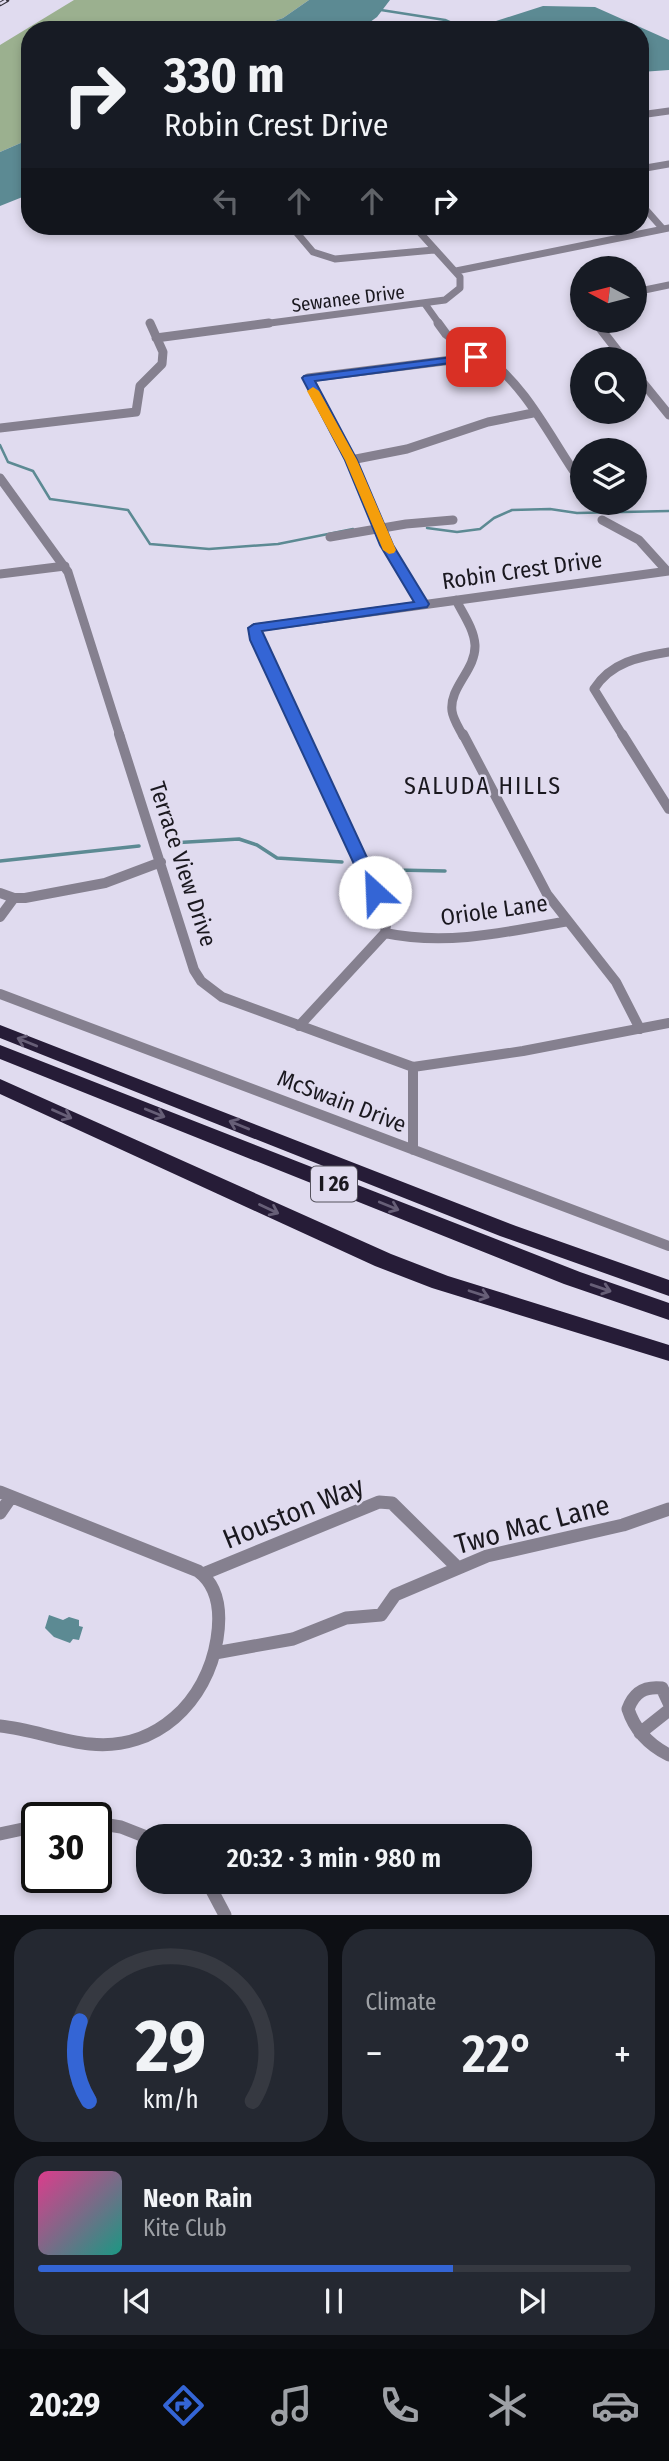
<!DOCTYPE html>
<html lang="en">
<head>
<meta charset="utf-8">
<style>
	body { margin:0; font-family:"Fira Sans Condensed",sans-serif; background:#242831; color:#f1f3f6; height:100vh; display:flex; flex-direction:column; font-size:26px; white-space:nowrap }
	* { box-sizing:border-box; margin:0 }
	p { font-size:23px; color:#9ea1a6 }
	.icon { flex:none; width:38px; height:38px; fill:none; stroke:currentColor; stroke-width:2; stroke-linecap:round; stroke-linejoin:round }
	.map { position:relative; height:1915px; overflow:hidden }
	.panel { display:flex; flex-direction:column; gap:14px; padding:14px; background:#0d0f14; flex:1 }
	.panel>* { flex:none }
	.top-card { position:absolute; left:21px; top:21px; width:628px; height:214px; border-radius:28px; box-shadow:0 4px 10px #0003; background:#171b24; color:#f1f3f6; overflow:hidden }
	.needle { width:46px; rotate:277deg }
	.tools { position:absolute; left:570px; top:256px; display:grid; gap:14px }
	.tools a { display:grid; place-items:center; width:77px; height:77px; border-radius:50%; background:#171b24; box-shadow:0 4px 10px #0003; font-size:35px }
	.speed { position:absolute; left:21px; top:1802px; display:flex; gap:14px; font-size:35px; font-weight:700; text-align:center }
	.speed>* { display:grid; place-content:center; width:91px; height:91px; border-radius:50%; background:#171b24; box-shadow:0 4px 10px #0003; line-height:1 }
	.speed .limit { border:4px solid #111; border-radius:10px; background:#fff; color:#111 }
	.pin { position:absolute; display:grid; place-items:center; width:60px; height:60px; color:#fff; margin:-30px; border-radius:14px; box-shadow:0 4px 10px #0006 }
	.me { position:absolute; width:77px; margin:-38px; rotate:335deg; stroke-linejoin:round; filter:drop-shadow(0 0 5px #0008) }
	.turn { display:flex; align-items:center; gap:24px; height:147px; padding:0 28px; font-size:32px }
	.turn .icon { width:91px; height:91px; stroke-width:2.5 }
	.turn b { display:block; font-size:49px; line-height:60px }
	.lanes { display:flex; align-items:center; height:66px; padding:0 28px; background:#0003; justify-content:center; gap:35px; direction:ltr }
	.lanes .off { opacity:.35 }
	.big { font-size:52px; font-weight:600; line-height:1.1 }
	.panel .widget { flex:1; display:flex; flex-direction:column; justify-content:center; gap:10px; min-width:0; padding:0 24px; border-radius:28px; background:#242831 }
	.panel .dial { align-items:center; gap:0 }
	.dial svg { height:182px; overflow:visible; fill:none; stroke:#363941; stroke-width:7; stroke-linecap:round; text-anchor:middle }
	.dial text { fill:#f1f3f6; stroke:none }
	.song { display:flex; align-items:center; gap:21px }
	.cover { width:84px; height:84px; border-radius:10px; background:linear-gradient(135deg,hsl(330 70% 55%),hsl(170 70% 35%)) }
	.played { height:7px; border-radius:4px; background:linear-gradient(90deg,#3465d5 70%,#363941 70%) }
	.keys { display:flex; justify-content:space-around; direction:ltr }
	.heat { display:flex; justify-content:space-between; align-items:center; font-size:38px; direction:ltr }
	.panel .tiles { flex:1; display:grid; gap:14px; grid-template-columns:1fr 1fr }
	.widget:last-child { grid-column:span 2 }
	.trip { position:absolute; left:136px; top:1824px; width:396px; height:70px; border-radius:28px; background:#171b24; box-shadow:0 4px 10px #0003; font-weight:600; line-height:70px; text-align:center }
	.dock { display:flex; height:112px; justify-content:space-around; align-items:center; background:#090b0e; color:#9ea1a6 }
	.dock .icon { width:49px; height:49px }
	.dock .active { color:#3465d5 }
	.dock b { font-size:32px; color:#f1f3f6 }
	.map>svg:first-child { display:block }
	.forest { fill:#9bb08f }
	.water { fill:#5c8a93 }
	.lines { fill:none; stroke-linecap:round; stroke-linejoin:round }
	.stream-far1 { stroke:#5c8a93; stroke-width:2.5 }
	.stream { stroke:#5c8a93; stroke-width:3.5 }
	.street-far3 { stroke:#85808f; stroke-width:7 }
	.street-far2 { stroke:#85808f; stroke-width:9 }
	.street-far1 { stroke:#85808f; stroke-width:10 }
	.street { stroke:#85808f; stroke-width:13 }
	.highway { fill:#261c37; fill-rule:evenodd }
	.rail-casing { stroke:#36333c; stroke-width:4.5 }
	.rail { stroke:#e0dbef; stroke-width:2.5; stroke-dasharray:7; stroke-linecap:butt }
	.oneway { stroke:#675f77 }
	.route { fill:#3465d5; stroke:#22428a; stroke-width:2 }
	.slow { fill:#f59e0b }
	.labels { text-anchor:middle; stroke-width:5; stroke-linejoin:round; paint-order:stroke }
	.far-street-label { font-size:19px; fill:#1a181f; stroke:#e0dbef }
	.shield { fill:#e0dbef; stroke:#55525d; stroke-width:2 }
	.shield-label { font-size:21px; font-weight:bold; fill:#1a181f }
	.street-label { font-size:23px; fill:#1a181f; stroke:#e0dbef }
	.neighbourhood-label { font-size:24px; letter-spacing:2px; fill:#1a181f; stroke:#e0dbef }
	.near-street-label { font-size:28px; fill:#1a181f; stroke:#e0dbef }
</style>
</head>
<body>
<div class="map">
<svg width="669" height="1915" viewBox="0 0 669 1915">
	<rect width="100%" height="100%" fill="#e0dbef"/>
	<path class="forest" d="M74 0H309L283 18 248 30H30V139L0 152V45Z"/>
	<path class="water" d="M309 0H390L377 17 359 30H248L283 18Z
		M543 6 595 7 669 40V70L641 72 640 30H468Z
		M30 139V194L0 206V152Z
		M49 1615 63 1620 69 1617 79 1620V1626L83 1627 79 1640 73 1639 70 1643 54 1637 45 1628Z"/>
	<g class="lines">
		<path class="stream-far1" d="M381 10 445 20 467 30
			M0 445 8 462
			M8 462 33 471 50 499 128 510 150 544 209 549 278 544 353 529
			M427 528 457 532 480 529 494 518 512 510 550 509 577 513 669 511"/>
		<path class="stream" d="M171 843 239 839 257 845 277 858 342 862
			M0 861 139 846
			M376 864 395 870 445 871"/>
		<path class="street-far3" d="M640 115 669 111
			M640 169 669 164
			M640 203 663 229
			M291 226 313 252 335 259 434 250
			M456 271 669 228
			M635 292 669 285
			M425 304 440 325
			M593 320 597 325
			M255 325 445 300 460 288V277L414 226"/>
		<path class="street-far2" d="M438 323 446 334 476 357
			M596 323 624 359
			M156 338 269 323
			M635 373 669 415
			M0 428 136 412 140 386 162 364 163 352 150 323
			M351 460 407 449 488 422 533 413
			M0 478 68 572 120 736
			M602 520 639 540 667 571
			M330 537 406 524 453 520
			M0 574 65 566
			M456 600C463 614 474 629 475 645 476 670 449 687 452 711 453 719 459 728 463 736
			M423 604 386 545 351 460 308 378 484 356C523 383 547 431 573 470
			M302 736 257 640 254 628 669 571
			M623 736 594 689C611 662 639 657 669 652"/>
		<path class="street-far1" d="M119 734 194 970 201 981 222 997 413 1067 523 1051 669 1023
			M463 734 547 894 616 982 640 1029
			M622 734 669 809
			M0 893 14 898H25L105 883 161 862
			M0 917 14 898
			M385 933C447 946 507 932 568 921
			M0 994 669 1246
			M299 1026 385 933 387 917 301 734
			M413 1067V1150"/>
		<path class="street" d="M0 1492 198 1571C220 1587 221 1614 217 1639 207 1702 156 1751 90 1744 59 1741 31 1729 0 1726
			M0 1513 11 1497
			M203 1574 379 1502 392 1503 458 1568
			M215 1653 293 1639 346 1618 381 1615 395 1595 487 1556 623 1525 669 1509
			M669 1703 662 1688C645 1686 634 1692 628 1709 635 1731 649 1745 669 1755
			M640 1733 669 1710
			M96 1823 121 1827 149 1838
			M0 1834 37 1826
			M207 1881 225 1915"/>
		<path class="highway" d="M0 1025 516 1226 669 1280V1296L500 1236 0 1038Z
			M0 1045 580 1272 669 1303V1320L564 1284 0 1059Z
			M0 1079 391 1254 448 1276 669 1345V1361L432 1288 375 1266 0 1094Z"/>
		<defs>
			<path id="rail" d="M0 4 7 0"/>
		</defs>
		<use href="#rail" class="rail-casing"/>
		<use href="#rail" class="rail"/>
	</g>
	<defs><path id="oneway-shaft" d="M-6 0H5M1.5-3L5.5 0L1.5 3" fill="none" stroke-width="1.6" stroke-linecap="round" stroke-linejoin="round" transform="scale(1.75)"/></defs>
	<g class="oneway">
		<use href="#oneway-shaft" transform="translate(27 1042) rotate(-158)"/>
		<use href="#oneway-shaft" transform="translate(155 1113) rotate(22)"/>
		<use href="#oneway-shaft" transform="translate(62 1114) rotate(24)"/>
		<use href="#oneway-shaft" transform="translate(239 1125) rotate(-158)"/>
		<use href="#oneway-shaft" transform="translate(389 1206) rotate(22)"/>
		<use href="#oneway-shaft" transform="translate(269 1209) rotate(25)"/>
		<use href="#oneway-shaft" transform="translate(601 1288) rotate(19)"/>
		<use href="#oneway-shaft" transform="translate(479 1294) rotate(18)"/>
	</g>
	<path class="route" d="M476 354 480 355V359L315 381 357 460 393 545 429 604 427 607 262 631 383 892 375 897 367 892 250 640 248 628 254 624 414 602 380 545 345 460 302 378 304 376Z"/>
	<path class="slow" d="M313 387 319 391 357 460 396 550 394 553 389 554 383 550 345 460 307 391Z"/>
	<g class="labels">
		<g class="far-street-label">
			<text transform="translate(348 298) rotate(-7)" y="7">Sewanee Drive</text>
		</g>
		<rect class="shield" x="311" y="1166.5" width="46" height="35" rx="5"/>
		<g class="shield-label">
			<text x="334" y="1191">I 26</text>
		</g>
		<g class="street-label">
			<text transform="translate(522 570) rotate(-8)" y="8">Robin Crest Drive</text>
			<text transform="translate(183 864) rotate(72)" y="8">Terrace View Drive</text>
			<text transform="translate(494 910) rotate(-8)" y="8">Oriole Lane</text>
			<text transform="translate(342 1101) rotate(21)" y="8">McSwain Drive</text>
		</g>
		<g class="neighbourhood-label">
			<text x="483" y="794">SALUDA HILLS</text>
		</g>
		<g class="near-street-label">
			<text transform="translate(293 1512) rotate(-22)" y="10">Houston Way</text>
			<text transform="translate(532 1524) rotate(-15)" y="10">Two Mac Lane</text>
		</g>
	</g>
</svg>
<div class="tools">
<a><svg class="needle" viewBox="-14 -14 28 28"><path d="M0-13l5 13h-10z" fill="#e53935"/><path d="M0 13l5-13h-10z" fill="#9ea1a6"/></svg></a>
<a><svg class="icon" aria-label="search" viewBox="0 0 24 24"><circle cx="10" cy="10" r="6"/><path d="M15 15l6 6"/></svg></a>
<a><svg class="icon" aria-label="layers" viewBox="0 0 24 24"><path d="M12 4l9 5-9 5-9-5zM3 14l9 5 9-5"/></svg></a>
</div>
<div class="speed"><div class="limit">30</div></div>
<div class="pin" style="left:476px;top:357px;background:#d93025"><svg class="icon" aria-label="arrive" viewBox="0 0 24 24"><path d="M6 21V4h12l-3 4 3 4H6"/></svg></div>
<svg class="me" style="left:375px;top:892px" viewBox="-20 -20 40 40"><circle r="19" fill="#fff"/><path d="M0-13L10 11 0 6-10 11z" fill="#3465d5"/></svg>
<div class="trip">20:32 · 3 min · 980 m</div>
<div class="top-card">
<div class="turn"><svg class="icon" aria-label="right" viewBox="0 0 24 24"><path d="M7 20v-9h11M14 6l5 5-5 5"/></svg><div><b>330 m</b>Robin Crest Drive</div></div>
<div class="lanes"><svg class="icon off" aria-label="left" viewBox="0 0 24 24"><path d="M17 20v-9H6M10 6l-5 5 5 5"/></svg><svg class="icon off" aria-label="ahead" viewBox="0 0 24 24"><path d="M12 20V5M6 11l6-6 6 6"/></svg><svg class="icon off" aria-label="ahead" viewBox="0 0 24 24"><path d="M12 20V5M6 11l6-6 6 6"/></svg><svg class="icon" aria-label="right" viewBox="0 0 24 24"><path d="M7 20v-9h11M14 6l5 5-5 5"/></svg></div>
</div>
</div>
<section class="panel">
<div class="tiles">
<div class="widget dial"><svg viewBox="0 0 100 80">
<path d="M14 69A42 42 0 1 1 86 69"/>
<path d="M14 69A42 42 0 0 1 10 34" stroke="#3465d5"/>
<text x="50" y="56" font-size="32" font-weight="700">29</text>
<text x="50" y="72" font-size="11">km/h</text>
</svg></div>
<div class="widget"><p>Climate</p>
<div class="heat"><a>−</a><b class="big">22°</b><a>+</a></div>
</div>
<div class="widget">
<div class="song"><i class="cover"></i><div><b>Neon Rain</b><p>Kite Club</p></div></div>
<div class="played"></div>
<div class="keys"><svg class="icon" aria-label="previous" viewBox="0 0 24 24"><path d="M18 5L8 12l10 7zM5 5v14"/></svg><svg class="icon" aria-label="pause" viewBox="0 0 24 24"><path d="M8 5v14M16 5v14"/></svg><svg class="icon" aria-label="next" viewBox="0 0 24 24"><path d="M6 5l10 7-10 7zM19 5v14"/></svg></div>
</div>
</div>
</section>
<nav class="dock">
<b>20:29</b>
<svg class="icon active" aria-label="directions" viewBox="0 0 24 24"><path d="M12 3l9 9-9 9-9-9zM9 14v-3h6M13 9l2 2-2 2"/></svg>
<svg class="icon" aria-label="music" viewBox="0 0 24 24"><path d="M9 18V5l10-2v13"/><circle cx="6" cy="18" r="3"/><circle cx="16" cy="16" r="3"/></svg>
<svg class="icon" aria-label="phone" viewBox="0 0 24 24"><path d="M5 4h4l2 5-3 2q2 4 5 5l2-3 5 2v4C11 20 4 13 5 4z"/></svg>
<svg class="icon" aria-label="climate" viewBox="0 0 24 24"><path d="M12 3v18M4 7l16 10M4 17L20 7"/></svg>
<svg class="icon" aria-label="car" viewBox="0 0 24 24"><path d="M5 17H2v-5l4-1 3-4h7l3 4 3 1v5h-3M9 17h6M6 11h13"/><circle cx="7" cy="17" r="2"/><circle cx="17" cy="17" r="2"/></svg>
</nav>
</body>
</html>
